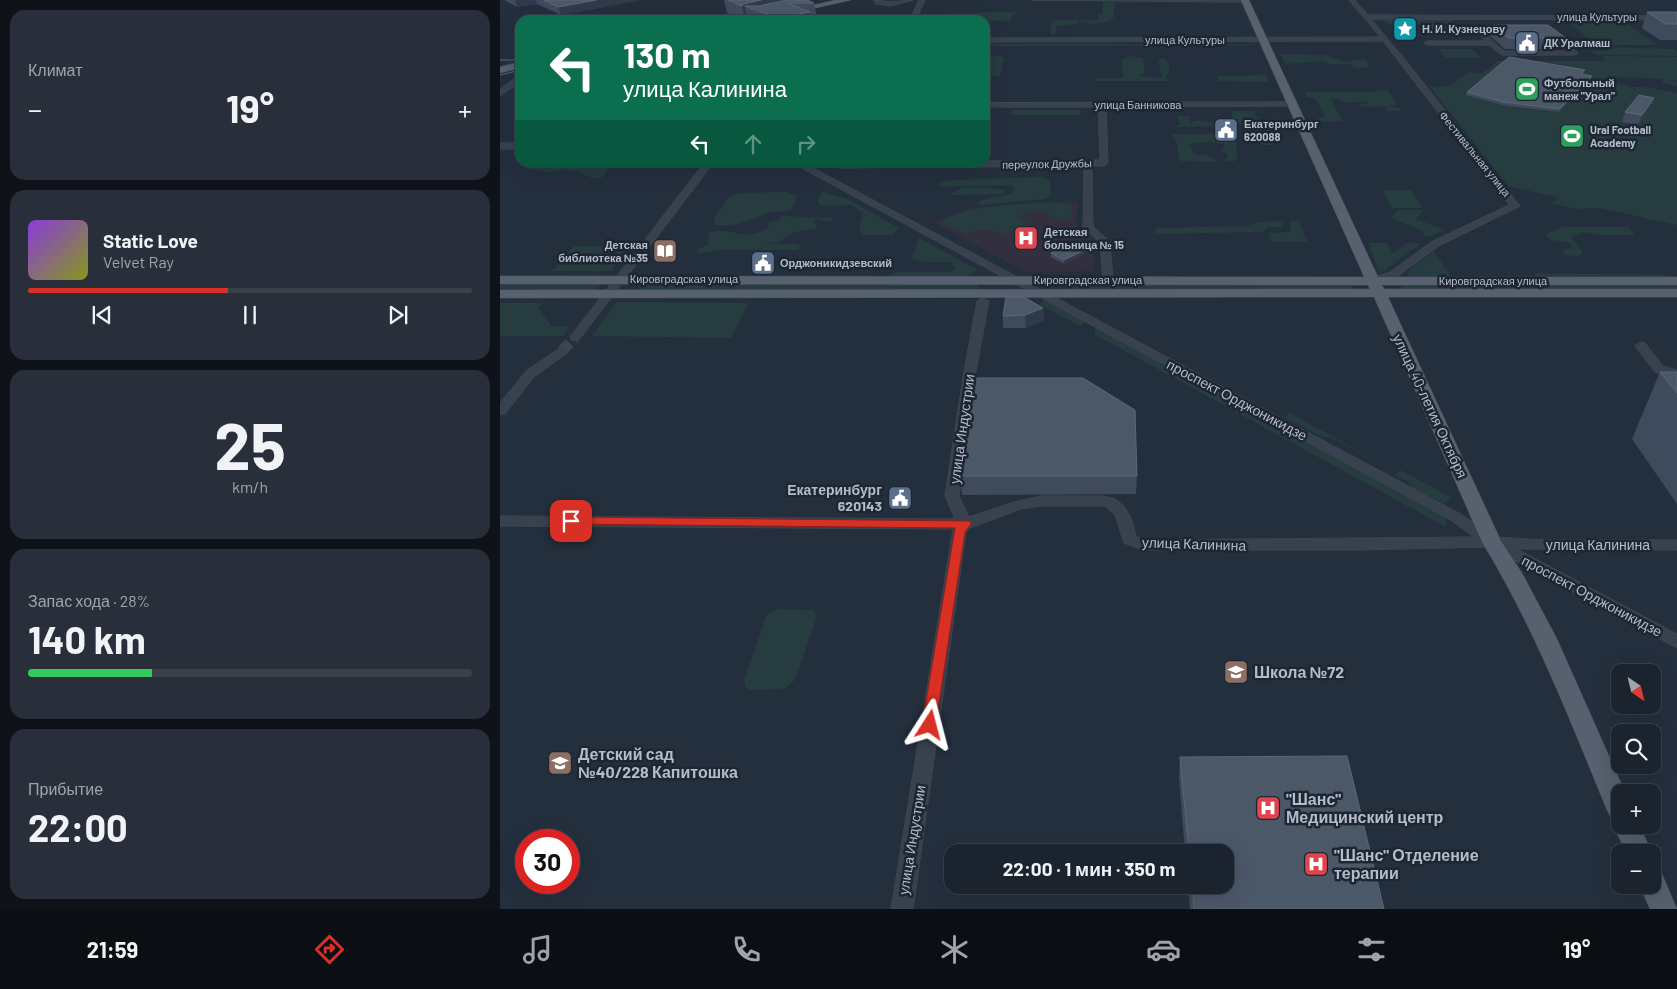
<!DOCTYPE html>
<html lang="ru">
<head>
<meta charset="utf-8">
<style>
	body { margin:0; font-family:Barlow,sans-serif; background:#282f3a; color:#f1f3f6; height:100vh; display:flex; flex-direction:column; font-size:19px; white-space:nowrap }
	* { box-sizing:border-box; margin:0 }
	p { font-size:16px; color:#a0a4aa }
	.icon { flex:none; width:28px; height:28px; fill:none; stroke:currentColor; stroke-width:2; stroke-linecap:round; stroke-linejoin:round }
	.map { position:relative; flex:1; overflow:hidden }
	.details { display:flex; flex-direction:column; gap:10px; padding:10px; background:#0f1319; width:500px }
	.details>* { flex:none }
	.hud { position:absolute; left:15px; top:15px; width:475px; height:152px; border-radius:15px; box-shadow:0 5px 20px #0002,0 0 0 1px #39404a; background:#0b6e4f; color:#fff; overflow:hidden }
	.needle { width:32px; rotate:145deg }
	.controls { position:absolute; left:1111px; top:664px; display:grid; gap:10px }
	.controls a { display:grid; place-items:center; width:50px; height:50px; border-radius:10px; background:#1b232e; box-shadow:0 5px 20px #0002,0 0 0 1px #39404a; font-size:25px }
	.speed { position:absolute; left:15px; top:829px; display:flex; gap:10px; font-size:25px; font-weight:700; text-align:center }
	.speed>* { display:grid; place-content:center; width:65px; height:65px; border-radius:50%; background:#1b232e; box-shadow:0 5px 20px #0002,0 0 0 1px #39404a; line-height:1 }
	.speed .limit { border:8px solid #d22; background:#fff; color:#111 }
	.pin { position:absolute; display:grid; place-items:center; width:42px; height:42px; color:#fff; margin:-21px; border-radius:10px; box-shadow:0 2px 8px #0006 }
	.me { position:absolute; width:55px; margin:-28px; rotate:9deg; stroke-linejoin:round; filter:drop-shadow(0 0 4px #0008) }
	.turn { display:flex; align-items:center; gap:18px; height:105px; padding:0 25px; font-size:22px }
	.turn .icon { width:65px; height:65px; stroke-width:2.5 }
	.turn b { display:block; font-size:35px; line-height:42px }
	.lanes { display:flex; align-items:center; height:48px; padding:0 25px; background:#0003; justify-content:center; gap:25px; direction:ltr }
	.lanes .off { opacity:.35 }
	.big { font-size:38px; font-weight:700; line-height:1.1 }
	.details .widget { flex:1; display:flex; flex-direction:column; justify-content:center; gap:8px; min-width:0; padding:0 18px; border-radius:15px; background:#282f3a }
	.details .dial { align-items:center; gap:0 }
	.dial b { font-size:65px; line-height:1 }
	.song { display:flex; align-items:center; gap:15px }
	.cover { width:60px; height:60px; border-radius:8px; background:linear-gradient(135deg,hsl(270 70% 55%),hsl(70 70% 35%)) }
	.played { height:5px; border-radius:2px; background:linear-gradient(90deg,#d93025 45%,#39404a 45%) }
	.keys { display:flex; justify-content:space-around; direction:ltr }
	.heat { display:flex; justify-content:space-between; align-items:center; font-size:28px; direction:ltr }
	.charge { height:8px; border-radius:4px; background:linear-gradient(90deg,#34c759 28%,#39404a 0) }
	.trip { position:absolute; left:444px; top:844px; width:290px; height:50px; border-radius:15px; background:#1b232e; box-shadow:0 5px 20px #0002,0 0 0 1px #39404a; font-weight:700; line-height:50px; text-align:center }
	.menu { display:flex; height:80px; justify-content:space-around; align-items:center; background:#0b0e12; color:#a0a4aa }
	.menu .icon { width:35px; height:35px }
	.menu .on { color:#d93025 }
	.menu b { font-size:22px; color:#f1f3f6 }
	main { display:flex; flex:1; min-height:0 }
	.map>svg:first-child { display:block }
	.medical { fill:#32303f }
	.green { fill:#263c3f }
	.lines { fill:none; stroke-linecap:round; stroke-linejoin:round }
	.minor-tunnel { stroke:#3a4453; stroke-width:11; stroke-dasharray:11 5.5; stroke-linecap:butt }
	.minor-casing { stroke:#414a57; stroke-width:1 }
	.major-casing { stroke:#414a57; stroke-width:1 }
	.minor { fill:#38414e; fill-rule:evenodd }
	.major { fill:#56606e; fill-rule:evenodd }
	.tram { stroke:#5a6575; stroke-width:1 }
	.wall { fill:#3f4b5c }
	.shaded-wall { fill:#2f3b4b }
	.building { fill:#4b5868; stroke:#5c6777 }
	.route { fill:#d93025; stroke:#8d1f18 }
	.labels { text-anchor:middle; stroke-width:5; stroke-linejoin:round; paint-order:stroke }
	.far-street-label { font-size:11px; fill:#b4bcc9; stroke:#1d2633 }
	.far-poi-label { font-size:11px; font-weight:bold; fill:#b4bcc9; stroke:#1d2633; text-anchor:start }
	.street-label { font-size:14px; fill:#b4bcc9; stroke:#1d2633 }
	.poi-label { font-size:14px; font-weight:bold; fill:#b4bcc9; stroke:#1d2633; text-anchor:end }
	.near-poi-label { font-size:16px; font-weight:bold; fill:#b4bcc9; stroke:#1d2633; text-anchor:start }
</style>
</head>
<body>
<main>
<section class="details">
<div class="widget"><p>Климат</p>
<div class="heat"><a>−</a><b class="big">19°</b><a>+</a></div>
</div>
<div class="widget">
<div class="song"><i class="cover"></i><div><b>Static Love</b><p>Velvet Ray</p></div></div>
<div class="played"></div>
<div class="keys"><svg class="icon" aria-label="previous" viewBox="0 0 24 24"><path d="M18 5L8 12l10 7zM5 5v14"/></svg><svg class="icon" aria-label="pause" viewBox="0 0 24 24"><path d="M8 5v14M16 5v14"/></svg><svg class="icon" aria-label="next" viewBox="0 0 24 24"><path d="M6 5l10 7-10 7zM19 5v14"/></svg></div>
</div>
<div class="widget dial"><b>25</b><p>km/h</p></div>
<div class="widget"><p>Запас хода · 28%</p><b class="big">140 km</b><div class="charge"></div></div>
<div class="widget"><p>Прибытие</p><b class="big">22:00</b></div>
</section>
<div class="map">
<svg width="1177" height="909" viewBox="0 0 1177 909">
	<rect width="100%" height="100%" fill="#242f3e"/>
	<path class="medical" d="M578 201 576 224 593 241 594 271 526 272 433 222 472 208Z"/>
	<path class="green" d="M603 2H614V17L608 22 592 24 579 21 578 24 557 26 555 34H551V24L554 20H598V14H603Z
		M517 12 518 14 512 15 510 21 464 20 465 16 449 14 452 13Z
		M951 19 956 24H888L881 20Z
		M1064 19 1121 20 1158 45H1096Z
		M485 44H750L753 45 485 46Z
		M1103 47 1174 49 1177 52V56L1097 55 1092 51H1107Z
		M938 49H972L981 58H946Z
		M781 54 825 55 844 62 865 59 870 67 855 68 851 64H829L824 61 785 64Z
		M498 56 504 58 500 77 491 76 485 78V57Z
		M630 56 643 58 645 72 639 76 662 78 658 59H666L670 68 666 78 670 81H596L597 78H623L621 60Z
		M1103 56 1177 57V80H1169L1177 81V86L1162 83 1164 79 1117 77 1114 81 1131 87H1146L1177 93V225L1099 208 1075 209 1051 203 1060 198 1008 186 930 87 949 86 969 72 981 74 998 61H1105Z
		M766 75 769 82 719 81 717 76Z
		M887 89 897 105 887 107H898L901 111H887L885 106 868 107 857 105 868 103 867 101 848 103 831 98 842 121 820 122 814 120 825 116 815 98 806 97 805 92H873Z
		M512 110H581L580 115H511Z
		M732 111H758L754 114 763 121 759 123 764 128 770 129V137L775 145H762L759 137H768L764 136 760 131 746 130 742 124 731 122Z
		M677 116H689L690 123 697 120 728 126 675 127 681 123 679 122Z
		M670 134H733L736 135 737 157 733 162 725 161 728 155 721 150 725 144 709 142 690 144 694 154 707 155 720 162 680 161 676 140Z
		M103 164 108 169 101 178H92L79 172 65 170 51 172 20 168Z
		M543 177 550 181 551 195 545 199 483 205 476 203C488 196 503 199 515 191L512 185 442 187 437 184 451 180Z
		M482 187 506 190 502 194 450 195 461 188Z
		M882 190H911L922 208H892Z
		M286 192 297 196 291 210C283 213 276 210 268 213 250 220 235 228 215 225L214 218 229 197 240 193Z
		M323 192 349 200 399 228 393 235H362L359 227 363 213 352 205 321 206 317 201Z
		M552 202 572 205 571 219C550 227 549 198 517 217L529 223 504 234 492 230H481L464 234 445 225 442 221C473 203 518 205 552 202Z
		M897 210H924L916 219 944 230 929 237 923 234 922 231 892 218Z
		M283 216 332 218 331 222 316 219 314 221 318 228 294 232 281 241 266 244H297L302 248 294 250H218L198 254 197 250 208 245 209 233C231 225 248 245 269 226L267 223 279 220Z
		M779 221 783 223 782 227H768L763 232 653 234 657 228 747 226 759 222Z
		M791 221H799L807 242H772L769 233 790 232Z
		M1063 227H1128L1135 235H1098L1083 232 1071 238 1083 252 1078 256 1065 255 1061 250 1073 248 1068 242 1050 240 1045 234Z
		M419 238 478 270 468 276H390L396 272H450L455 269 452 262H424L412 258Z
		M868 243H887L893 253 907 243H921L884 271 879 272Z
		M74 246H130L111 271H52Z
		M934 251 951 277 910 278 907 272Z
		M1034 273 1165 275 1168 278 1036 276Z
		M0 283H101L97 290H0Z
		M148 283 471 284 477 285 478 287 477 290H137L140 285Z
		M1177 283V290L902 289 901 286 904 284Z
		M563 284 851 285 853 290 572 291Z
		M545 300 586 322 580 326 539 304Z
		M117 302 248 303 231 338 92 336Z
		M0 303H43L39 308 51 326H70L63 336H0Z
		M595 326 947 517 946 527 594 334Z
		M790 413 879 462 830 437H822L784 417Z
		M900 470 951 497 944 503 912 488 910 483 895 475Z
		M278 609 313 610 317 616 295 680 284 689 250 690 246 688 244 680 267 614Z"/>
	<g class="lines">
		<path class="minor-tunnel" d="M62 351 75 338"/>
		<defs>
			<path id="minor" d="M374 0 391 2 413 0 391 6 376 4Z
				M419 0H425L416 20H410Z
				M532 0H747L744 2Z
				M849 0H855L868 15 1177 16V20L871 19 904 58 1020 206 939 246 898 276 873 284 868 281 869 279 890 272 931 242 1009 205 883 41 485 42V38L880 37Z
				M938 24 941 26 938 28 940 29 972 32 969 34 938 33 934 30 928 32 930 34 927 36 920 30 932 28 931 25Z
				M1009 30 1011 33 985 34 1004 51H1068L1048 34 1050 31 1078 53 1075 55H1002L989 45H927L924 43 927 41H985L977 31Z
				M17 77H20V82L0 96V90Z
				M791 102 795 104 794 106 606 107 608 163 604 166H592L593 226 610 242 613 280 608 283 603 280 600 243 583 227 584 166 341 168 337 165 341 162 600 160 598 107H485V103Z
				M0 143H20V149H0Z
				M205 162H214L79 340H71V336Z
				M291 162H302L959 513 995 537 1044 540H1177V550L1017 549 1177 634V648L989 547 858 550H642L624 543 615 515 605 506H542L521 509 470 528 466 532 413 909H391L453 529 0 526V516L455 519 445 496 463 377 477 301 483 298 489 301 475 377 459 496 469 517 514 502 542 496H603L615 499 624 506 632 520 636 536 644 540 974 537 949 519Z
				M1141 342 1145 343 1163 366 1177 370V378L1155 372 1135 346Z
				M62 347 68 351 66 354 34 377 5 414 0 415V403L26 371Z"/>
			<path id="major" d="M336 0H351L262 20H247Z
				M741 0H749L878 277H1177V285H882L884 289H1177V297H888L1001 541 1022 573 1057 639 1125 792H1120V825H1139L1152 852H1126L1113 825 1116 820 1111 818 1107 810C1069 718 1034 627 982 542L874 297 0 298V290L870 289 868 285 0 284V276L864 277Z
				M20 62V68L0 73V67Z
				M1152 870 1162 874 1177 909H1150L1139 885H1152Z"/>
		</defs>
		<use href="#minor" class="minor-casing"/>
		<use href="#major" class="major-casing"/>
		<use href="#minor" class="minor"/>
		<use href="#major" class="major"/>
		<path class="tram" d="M0 60H20
			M0 75 20 70"/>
	</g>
	<path class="wall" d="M4 0H141L61 15 37 4 17 7Z
		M224 0H307L314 3 317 18 311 19V20H248V18L246 20H244L227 13Z
		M1147 12H1177V40H1160L1142 28Z
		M993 25 1066 38 1063 49H1005L990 36Z
		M1085 70 1083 74 1092 76 1091 79 1059 112 1003 105 966 95 967 92Z
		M1151 107 1138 125 1122 122 1125 112Z
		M591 250 564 264 551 257V253Z
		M543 308 544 320 526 328H503V316Z
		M1160 372H1177V504L1132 439Z
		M460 476H637L636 494 462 495Z
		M680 757 884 909H690L688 885H725V852H685L679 777Z"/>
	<path class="shaded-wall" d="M15 0H36L37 4 17 7Z
		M96 0H141L61 15 58 7Z
		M261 0H307L288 3 289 9 245 6 248 18 245 20 242 6 244 4Z
		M310 12 311 20H278V18Z
		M1092 76 1091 79 1059 112 1060 109Z
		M1154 98 1151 107 1138 125 1142 115Z
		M591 247V250L564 264V260Z
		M543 308 544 320 526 328 525 315Z"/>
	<path class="building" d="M44 0H96L58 7Z
		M228 0H261L244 4 242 6Z
		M287 0H307L314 3H288L310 12 278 18 245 6H259Z
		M1147 12H1177V24H1166Z
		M993 25H1048L1066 38H1008Z
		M1009 57 1085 70 1081 74 1092 76 1060 109 1004 102 967 92Z
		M1139 95 1154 98 1142 115 1125 112Z
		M580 241 591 247 564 260 551 253Z
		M506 297H524L543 308 525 315 503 316Z
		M1160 372H1177V393Z
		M473 378H583L635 410 637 476H460Z
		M847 756 884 909H694L692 885H725V852H689L680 757Z"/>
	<path class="route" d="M71 517 470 521 471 524 465 532 435 730 430 732 424 730 422 725 455 528 67 524 65 521 67 518Z"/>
	<defs>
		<symbol id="sight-square" viewBox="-11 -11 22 22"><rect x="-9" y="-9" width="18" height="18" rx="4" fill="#0f9aa8" stroke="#1d2633"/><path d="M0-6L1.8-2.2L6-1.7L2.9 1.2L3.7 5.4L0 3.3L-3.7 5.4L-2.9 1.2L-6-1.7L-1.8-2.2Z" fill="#fff"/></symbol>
		<symbol id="civic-square" viewBox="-11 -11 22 22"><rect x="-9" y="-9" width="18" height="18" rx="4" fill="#5c6f8a" stroke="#1d2633"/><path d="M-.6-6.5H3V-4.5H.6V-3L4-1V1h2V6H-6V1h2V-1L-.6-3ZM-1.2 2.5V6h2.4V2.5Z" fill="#fff"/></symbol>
		<symbol id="stadium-square" viewBox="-11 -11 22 22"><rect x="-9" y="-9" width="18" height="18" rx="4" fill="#2e9e5b" stroke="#1d2633"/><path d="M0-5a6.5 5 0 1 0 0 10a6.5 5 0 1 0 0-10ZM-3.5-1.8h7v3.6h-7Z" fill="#fff"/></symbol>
		<symbol id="hospital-square" viewBox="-11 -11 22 22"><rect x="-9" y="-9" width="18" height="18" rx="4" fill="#e0444e" stroke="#1d2633"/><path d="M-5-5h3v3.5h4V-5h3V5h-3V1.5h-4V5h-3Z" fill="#fff"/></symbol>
		<symbol id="library-square" viewBox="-11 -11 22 22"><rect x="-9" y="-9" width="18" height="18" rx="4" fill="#8d6e63" stroke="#1d2633"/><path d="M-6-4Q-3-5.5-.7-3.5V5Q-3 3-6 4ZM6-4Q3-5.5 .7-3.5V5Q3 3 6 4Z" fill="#fff"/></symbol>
		<symbol id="school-square" viewBox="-11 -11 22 22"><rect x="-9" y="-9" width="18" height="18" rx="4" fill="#8d6e63" stroke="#1d2633"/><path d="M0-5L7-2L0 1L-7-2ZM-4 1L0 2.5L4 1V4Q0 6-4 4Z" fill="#fff"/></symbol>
	</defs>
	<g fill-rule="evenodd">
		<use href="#sight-square" x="891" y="15" width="28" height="28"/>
		<use href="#civic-square" x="1013" y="29" width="28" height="28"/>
		<use href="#stadium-square" x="1013" y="75" width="28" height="28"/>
		<use href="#civic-square" x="712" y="116" width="28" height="28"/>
		<use href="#stadium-square" x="1058" y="122" width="28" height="28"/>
		<use href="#hospital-square" x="512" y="224" width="28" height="28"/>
		<use href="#library-square" x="151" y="237" width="28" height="28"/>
		<use href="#civic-square" x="249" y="249" width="28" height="28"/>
		<use href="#civic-square" x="386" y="484" width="28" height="28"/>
		<use href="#school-square" x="722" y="658" width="28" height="28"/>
		<use href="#school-square" x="46" y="749" width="28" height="28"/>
		<use href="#hospital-square" x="754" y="794" width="28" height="28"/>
		<use href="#hospital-square" x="802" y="850" width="28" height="28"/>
	</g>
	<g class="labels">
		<g class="far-street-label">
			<text x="1097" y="21">улица Культуры</text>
			<text x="685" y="44">улица Культуры</text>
			<text x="638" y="109">улица Банникова</text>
			<text transform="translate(975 154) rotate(51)" y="4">Фестивальная улица</text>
			<text transform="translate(547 164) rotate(-1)" y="4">переулок Дружбы</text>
			<text x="184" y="283">Кировградская улица</text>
			<text x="588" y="284">Кировградская улица</text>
			<text x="993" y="285">Кировградская улица</text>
		</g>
		<g class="far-poi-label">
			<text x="922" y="33">Н. И. Кузнецову</text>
			<text x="1044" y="47">ДК Уралмаш</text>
			<text x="1044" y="87">Футбольный<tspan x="1044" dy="13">манеж "Урал"</tspan></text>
			<text x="744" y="128">Екатеринбург<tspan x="744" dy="13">620088</tspan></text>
			<text x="1090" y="134">Ural Football<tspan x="1090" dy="13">Academy</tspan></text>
			<text x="544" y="236">Детская<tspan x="544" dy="13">больница № 15</tspan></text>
			<text x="148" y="249" text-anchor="end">Детская<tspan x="148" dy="13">библиотека №35</tspan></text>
			<text x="280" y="267">Орджоникидзевский</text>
		</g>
		<g class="street-label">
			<text transform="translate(737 400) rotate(28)" y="5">проспект Орджоникидзе</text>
			<text transform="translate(930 406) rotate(65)" y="5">улица 40-летия Октября</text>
			<text transform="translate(462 429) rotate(-82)" y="5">улица Индустрии</text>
			<text transform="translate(694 544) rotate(2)" y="5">улица Калинина</text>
			<text x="1098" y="550">улица Калинина</text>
			<text transform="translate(1092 596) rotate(28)" y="5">проспект Орджоникидзе</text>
			<text transform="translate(412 840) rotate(-81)" y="5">улица Индустрии</text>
		</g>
		<g class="poi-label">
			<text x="382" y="495">Екатеринбург<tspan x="382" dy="16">620143</tspan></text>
		</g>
		<g class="near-poi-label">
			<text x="754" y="678">Школа №72</text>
			<text x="78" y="760">Детский сад<tspan x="78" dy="18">№40/228 Капитошка</tspan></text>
			<text x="786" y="805">"Шанс"<tspan x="786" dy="18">Медицинский центр</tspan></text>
			<text x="834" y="861">"Шанс" Отделение<tspan x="834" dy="18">терапии</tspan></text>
		</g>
	</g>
</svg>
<div class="controls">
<a><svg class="needle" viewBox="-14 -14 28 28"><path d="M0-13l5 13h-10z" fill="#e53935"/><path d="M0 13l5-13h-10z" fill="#a0a4aa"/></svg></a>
<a><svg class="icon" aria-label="search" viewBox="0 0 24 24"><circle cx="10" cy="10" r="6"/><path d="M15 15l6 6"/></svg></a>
<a>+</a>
<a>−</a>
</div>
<div class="speed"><div class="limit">30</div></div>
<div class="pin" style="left:71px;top:521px;background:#d93025"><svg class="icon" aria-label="arrive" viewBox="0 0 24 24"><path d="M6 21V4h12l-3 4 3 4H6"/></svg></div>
<svg class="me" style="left:430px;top:725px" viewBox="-20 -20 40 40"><path d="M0-17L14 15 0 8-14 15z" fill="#d93025" stroke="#fff" stroke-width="4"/></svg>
<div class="trip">22:00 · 1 мин · 350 m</div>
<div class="hud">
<div class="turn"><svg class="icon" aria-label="left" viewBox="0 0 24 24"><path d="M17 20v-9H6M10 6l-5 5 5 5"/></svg><div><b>130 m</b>улица Калинина</div></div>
<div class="lanes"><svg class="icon" aria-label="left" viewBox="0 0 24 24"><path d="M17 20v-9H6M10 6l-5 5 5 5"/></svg><svg class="icon off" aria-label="ahead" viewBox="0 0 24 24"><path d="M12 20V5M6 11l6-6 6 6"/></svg><svg class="icon off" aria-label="right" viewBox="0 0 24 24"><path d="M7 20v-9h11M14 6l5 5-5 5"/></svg></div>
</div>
</div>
</main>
<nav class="menu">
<b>21:59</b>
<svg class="icon on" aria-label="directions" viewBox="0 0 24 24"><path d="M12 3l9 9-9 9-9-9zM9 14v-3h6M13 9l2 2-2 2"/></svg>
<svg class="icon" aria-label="music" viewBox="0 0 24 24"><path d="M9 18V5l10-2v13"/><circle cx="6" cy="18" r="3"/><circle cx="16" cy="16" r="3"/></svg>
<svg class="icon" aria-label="phone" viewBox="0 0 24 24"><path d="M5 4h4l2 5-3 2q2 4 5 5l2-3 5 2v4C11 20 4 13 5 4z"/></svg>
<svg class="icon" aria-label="climate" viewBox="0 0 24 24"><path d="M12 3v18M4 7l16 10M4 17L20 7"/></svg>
<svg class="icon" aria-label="car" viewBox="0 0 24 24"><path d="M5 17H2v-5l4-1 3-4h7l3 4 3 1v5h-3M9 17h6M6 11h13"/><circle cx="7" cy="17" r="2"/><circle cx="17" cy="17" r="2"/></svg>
<svg class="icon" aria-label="filters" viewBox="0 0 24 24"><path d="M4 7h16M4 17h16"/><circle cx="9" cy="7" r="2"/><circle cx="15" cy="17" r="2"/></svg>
<b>19°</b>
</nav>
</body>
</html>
